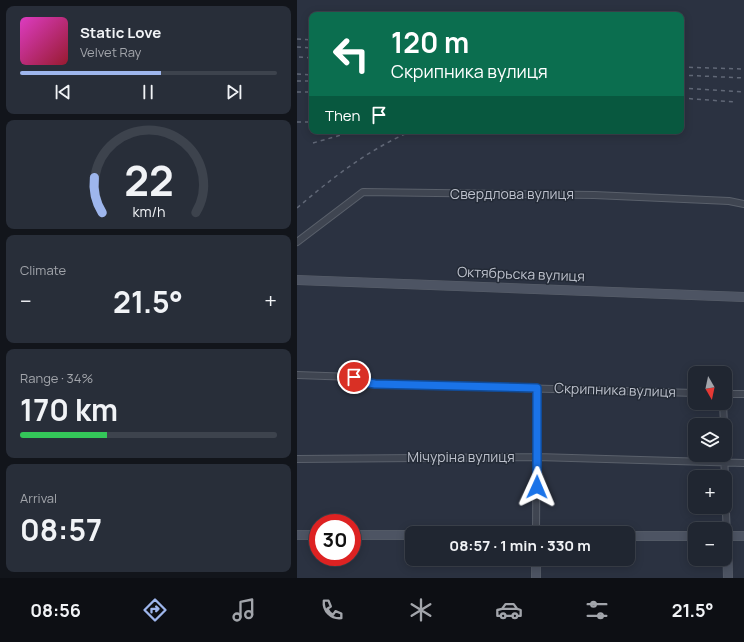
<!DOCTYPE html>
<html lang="en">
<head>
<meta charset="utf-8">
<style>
	body { margin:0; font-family:Manrope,sans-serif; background:#282e39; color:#f1f3f6; height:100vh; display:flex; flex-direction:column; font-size:15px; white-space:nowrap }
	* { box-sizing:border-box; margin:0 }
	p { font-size:13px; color:#a2a5ab }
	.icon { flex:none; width:22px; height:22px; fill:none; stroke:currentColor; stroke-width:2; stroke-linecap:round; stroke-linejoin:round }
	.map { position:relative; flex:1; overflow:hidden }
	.side { display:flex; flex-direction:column; gap:6px; padding:6px; background:#12151b; width:297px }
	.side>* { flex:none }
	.top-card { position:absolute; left:12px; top:12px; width:375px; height:122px; border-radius:8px; box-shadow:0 2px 10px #0003,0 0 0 1px #3d434d; background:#0b6e4f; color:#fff; overflow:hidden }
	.needle { width:26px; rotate:171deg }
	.buttons { position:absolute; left:391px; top:366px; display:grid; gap:8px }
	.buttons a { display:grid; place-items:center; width:44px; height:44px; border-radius:8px; background:#202631; box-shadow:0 2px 10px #0003,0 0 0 1px #3d434d; font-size:20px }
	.speed { position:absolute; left:12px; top:514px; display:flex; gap:8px; font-size:20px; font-weight:700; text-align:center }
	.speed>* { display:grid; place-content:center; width:52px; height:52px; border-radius:50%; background:#202631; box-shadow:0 2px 10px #0003,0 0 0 1px #3d434d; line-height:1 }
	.speed .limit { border:6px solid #d22; background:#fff; color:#111 }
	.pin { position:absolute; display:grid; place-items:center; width:34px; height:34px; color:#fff; margin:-17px; border:2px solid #fff; border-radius:50%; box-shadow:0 1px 4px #0007 }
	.me { position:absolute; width:44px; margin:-22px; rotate:1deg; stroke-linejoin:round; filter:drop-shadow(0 0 3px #0008) }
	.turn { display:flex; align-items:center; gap:14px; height:84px; padding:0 16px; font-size:18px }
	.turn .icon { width:52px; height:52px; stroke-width:2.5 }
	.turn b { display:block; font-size:28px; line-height:34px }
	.then { display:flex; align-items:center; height:38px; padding:0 16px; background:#0003; gap:8px; font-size:15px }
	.big { font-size:30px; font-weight:700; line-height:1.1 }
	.side .card { flex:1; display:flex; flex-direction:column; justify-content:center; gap:6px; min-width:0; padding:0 14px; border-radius:8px; background:#282e39 }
	.side .dial { align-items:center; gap:0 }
	.dial svg { height:104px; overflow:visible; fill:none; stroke:#3d434d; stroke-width:7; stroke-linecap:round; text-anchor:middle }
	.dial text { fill:#f1f3f6; stroke:none }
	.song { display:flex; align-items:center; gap:12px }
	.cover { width:48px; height:48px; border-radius:6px; background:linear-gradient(135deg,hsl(310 70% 55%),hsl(350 70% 35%)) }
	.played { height:4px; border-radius:2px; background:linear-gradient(90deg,#9eb6ed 55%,#3d434d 55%) }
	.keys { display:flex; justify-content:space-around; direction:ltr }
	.heat { display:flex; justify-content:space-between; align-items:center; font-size:22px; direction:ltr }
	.charge { height:6px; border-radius:3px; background:linear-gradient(90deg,#34c759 34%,#3d434d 0) }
	.trip { position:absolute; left:108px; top:526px; width:230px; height:40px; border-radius:8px; background:#202631; box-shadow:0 2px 10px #0003,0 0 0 1px #3d434d; font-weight:700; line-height:40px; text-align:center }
	.dock { display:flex; height:64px; justify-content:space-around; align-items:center; background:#0d0f14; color:#a2a5ab }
	.dock .icon { width:28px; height:28px }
	.dock .selected { color:#9eb6ed }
	.dock b { font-size:18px; color:#f1f3f6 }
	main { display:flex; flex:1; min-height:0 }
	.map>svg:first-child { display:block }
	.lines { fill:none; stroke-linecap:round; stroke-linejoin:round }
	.street-casing { stroke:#5a606b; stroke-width:8 }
	.secondary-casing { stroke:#5a606b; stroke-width:10 }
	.street { stroke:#3f4551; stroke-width:6 }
	.secondary { stroke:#4d5463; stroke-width:9 }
	.rail { stroke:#616877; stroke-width:1.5; stroke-dasharray:4 4; stroke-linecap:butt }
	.route-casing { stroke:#114b97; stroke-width:10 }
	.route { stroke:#1a73e8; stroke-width:7 }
	.labels { text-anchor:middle; stroke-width:3; stroke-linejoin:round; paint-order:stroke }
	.street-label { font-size:14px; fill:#bcc0cb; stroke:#232a36 }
</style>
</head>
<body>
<main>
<section class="side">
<div class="card">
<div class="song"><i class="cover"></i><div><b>Static Love</b><p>Velvet Ray</p></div></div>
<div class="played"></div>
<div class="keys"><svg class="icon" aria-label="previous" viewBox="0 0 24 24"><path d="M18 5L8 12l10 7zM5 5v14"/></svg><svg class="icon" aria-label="pause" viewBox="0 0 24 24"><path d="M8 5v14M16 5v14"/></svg><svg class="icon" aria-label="next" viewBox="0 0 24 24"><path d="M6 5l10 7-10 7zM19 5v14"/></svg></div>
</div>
<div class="card dial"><svg viewBox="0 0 100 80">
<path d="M14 69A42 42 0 1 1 86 69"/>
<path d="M14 69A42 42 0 0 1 8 42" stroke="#9eb6ed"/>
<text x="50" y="56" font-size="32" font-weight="700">22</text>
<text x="50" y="72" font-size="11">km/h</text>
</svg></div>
<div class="card"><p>Climate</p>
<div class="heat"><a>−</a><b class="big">21.5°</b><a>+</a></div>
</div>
<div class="card"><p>Range · 34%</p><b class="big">170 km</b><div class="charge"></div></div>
<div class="card"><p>Arrival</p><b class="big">08:57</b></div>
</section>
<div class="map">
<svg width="447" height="578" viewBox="0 0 447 578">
	<rect width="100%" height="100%" fill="#2b3241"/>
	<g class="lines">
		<defs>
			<path id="street" d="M0 242 66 192 297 195 432 201 447 204
				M0 375 57 377 72 383 79 384 398 393
				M428 394H447
				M426 403 427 425
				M427 455 428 477
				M0 459 240 457 447 463
				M428 489 430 536
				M239 533 240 388"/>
			<path id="secondary" d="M0 280 447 297
				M0 535H21
				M55 535H115
				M331 536H398
				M428 536H447
				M430 536 431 578
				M239 578V559"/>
		</defs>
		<use href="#street" class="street-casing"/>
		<use href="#secondary" class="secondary-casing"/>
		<use href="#street" class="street"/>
		<use href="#secondary" class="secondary"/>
		<path class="rail" d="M0 39 15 40
			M0 47 15 48
			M2 57 15 58
			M384 67 447 69
			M0 74 15 75
			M384 75 447 78
			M0 81H15
			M384 88 447 92
			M0 92H15
			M384 98 438 102
			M0 122H15
			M16 143 58 131
			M0 208C35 178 72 149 115 131"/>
	</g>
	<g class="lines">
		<defs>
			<path id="route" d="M57 377 72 383 78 384 240 388V487"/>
		</defs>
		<use href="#route" class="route-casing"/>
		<use href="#route" class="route"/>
	</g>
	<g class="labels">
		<g class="street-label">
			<text x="215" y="199">Свердлова вулиця</text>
			<text transform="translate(224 274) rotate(2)" y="5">Октябрьска вулиця</text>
			<text transform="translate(318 390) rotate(2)" y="5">Скрипника вулиця</text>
			<text x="164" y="462">Мічуріна вулиця</text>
		</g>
	</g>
</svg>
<div class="buttons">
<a><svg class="needle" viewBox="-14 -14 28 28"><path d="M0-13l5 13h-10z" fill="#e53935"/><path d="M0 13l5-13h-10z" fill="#a2a5ab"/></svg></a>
<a><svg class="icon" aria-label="layers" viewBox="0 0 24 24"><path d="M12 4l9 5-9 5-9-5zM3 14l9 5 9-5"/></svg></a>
<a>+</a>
<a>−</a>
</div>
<div class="speed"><div class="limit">30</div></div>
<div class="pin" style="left:57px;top:377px;background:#d93025"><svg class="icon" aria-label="arrive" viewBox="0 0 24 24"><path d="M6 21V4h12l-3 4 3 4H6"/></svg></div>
<svg class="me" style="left:240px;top:487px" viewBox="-20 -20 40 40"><path d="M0-17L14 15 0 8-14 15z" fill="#1a73e8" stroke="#fff" stroke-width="4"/></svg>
<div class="trip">08:57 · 1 min · 330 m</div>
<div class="top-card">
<div class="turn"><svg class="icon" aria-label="left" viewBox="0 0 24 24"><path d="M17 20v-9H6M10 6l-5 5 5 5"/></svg><div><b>120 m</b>Скрипника вулиця</div></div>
<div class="then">Then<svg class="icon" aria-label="arrive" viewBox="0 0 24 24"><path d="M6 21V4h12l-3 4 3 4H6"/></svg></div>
</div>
</div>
</main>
<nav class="dock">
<b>08:56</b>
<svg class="icon selected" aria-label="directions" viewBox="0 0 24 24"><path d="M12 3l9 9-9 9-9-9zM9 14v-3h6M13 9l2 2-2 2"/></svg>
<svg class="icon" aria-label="music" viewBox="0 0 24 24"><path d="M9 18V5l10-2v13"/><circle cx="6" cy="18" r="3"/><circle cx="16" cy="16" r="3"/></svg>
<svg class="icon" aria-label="phone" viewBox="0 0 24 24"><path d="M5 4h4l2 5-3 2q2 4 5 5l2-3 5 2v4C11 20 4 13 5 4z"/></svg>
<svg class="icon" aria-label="climate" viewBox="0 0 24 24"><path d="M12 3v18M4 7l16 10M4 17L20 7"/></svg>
<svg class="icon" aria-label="car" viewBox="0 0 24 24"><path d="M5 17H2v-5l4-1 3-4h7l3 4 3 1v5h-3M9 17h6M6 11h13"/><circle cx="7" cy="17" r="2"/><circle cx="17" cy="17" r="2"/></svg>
<svg class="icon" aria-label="filters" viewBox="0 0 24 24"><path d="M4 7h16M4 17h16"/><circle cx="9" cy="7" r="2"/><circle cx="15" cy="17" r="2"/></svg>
<b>21.5°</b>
</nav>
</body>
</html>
